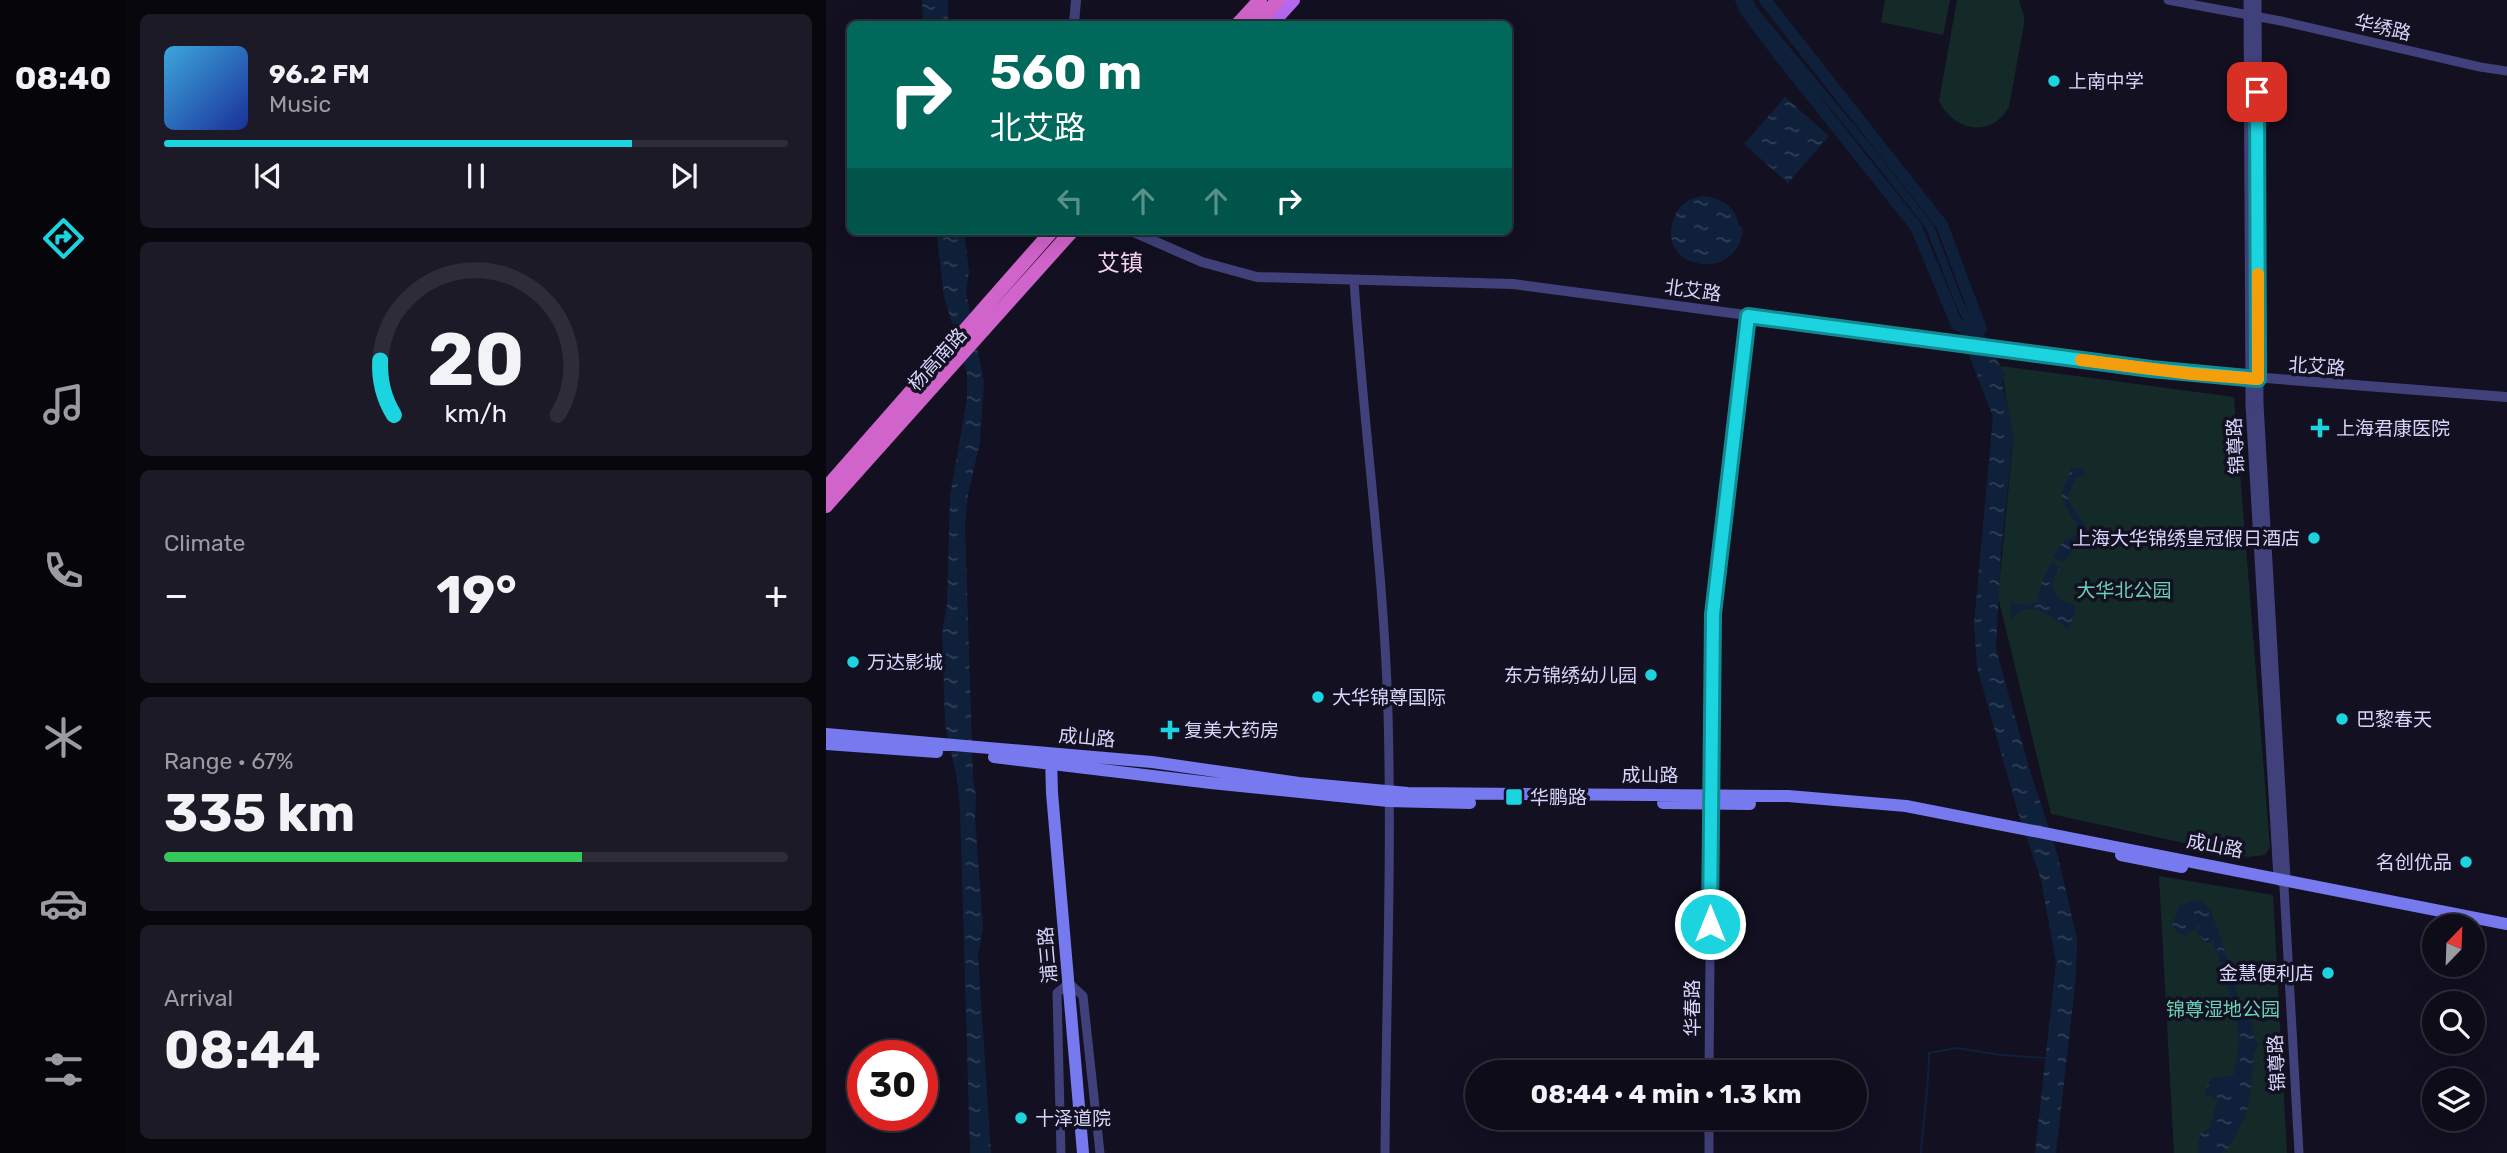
<!DOCTYPE html>
<html lang="en">
<head>
<meta charset="utf-8">
<style>
	body { margin:0; font-family:Rubik,"Noto Sans SC",sans-serif; background:#1c1a26; color:#f1f3f6; height:100vh; display:flex; flex-direction:column; font-size:26px; white-space:nowrap }
	* { box-sizing:border-box; margin:0 }
	p { font-size:23px; color:#9b9ba2 }
	.icon { flex:none; width:38px; height:38px; fill:none; stroke:currentColor; stroke-width:2; stroke-linecap:round; stroke-linejoin:round }
	.map { position:relative; flex:1; overflow:hidden }
	.details { display:flex; flex-direction:column; gap:14px; padding:14px; background:#08070e; width:700px }
	.details>* { flex:none }
	.hud { position:absolute; left:21px; top:21px; width:665px; height:214px; border-radius:10px; box-shadow:0 7px 28px #0002,0 0 0 2px #2e2c38; background:#00695c; color:#fff; overflow:hidden }
	.needle { width:46px; rotate:23deg }
	.tools { position:absolute; left:1596px; top:914px; display:grid; gap:14px }
	.tools a { display:grid; place-items:center; width:63px; height:63px; border-radius:50%; background:#0e0c19; box-shadow:0 7px 28px #0002,0 0 0 2px #2e2c38; font-size:35px }
	.speed { position:absolute; left:21px; top:1040px; display:flex; gap:14px; font-size:35px; font-weight:700; text-align:center }
	.speed>* { display:grid; place-content:center; width:91px; height:91px; border-radius:50%; background:#0e0c19; box-shadow:0 7px 28px #0002,0 0 0 2px #2e2c38; line-height:1 }
	.speed .limit { border:10px solid #d22; background:#fff; color:#111 }
	.pin { position:absolute; display:grid; place-items:center; width:60px; height:60px; color:#fff; margin:-30px; border-radius:14px; box-shadow:0 4px 10px #0006 }
	.me { position:absolute; width:77px; margin:-38px; rotate:0deg; stroke-linejoin:round; filter:drop-shadow(0 0 5px #0008) }
	.turn { display:flex; align-items:center; gap:24px; height:147px; padding:0 28px; font-size:32px }
	.turn .icon { width:91px; height:91px; stroke-width:2.5 }
	.turn b { display:block; font-size:49px; line-height:60px }
	.lanes { display:flex; align-items:center; height:66px; padding:0 28px; background:#0003; justify-content:center; gap:35px; direction:ltr }
	.lanes .off { opacity:.35 }
	.big { font-size:52px; font-weight:700; line-height:1.1 }
	.details .tile { flex:1; display:flex; flex-direction:column; justify-content:center; gap:10px; min-width:0; padding:0 24px; border-radius:10px; background:#1c1a26 }
	.details .dial { align-items:center; gap:0 }
	.dial svg { height:182px; overflow:visible; fill:none; stroke:#2e2c38; stroke-width:7; stroke-linecap:round; text-anchor:middle }
	.dial text { fill:#f1f3f6; stroke:none }
	.song { display:flex; align-items:center; gap:21px }
	.cover { width:84px; height:84px; border-radius:10px; background:linear-gradient(135deg,hsl(200 70% 55%),hsl(230 70% 35%)) }
	.played { height:7px; border-radius:4px; background:linear-gradient(90deg,#1bd4e0 75%,#2e2c38 75%) }
	.keys { display:flex; justify-content:space-around; direction:ltr }
	.heat { display:flex; justify-content:space-between; align-items:center; font-size:38px; direction:ltr }
	.charge { height:10px; border-radius:5px; background:linear-gradient(90deg,#34c759 67%,#2e2c38 0) }
	.trip { position:absolute; left:639px; top:1060px; width:402px; height:70px; border-radius:35px; background:#0e0c19; box-shadow:0 7px 28px #0002,0 0 0 2px #2e2c38; font-weight:700; line-height:70px; text-align:center }
	main { display:flex; flex:1; min-height:0 }
	.tabs { display:flex; flex-direction:column; width:126px; justify-content:space-around; align-items:center; background:#06050a; color:#9b9ba2 }
	.tabs .icon { width:49px; height:49px }
	.tabs .active { color:#1bd4e0 }
	.tabs b { font-size:32px; color:#f1f3f6 }
	.map>svg:first-child { display:block }
	.park { fill:#142a28 }
	.water { fill:url(#water-ripples) }
	.lines { fill:none; stroke-linecap:round; stroke-linejoin:round }
	.stream { stroke:#0f213a; stroke-width:2 }
	.canal { stroke:#0f213a; stroke-width:8 }
	.river { stroke:#0f213a; stroke-width:12 }
	.minor { stroke:#40417a; stroke-width:9 }
	.tertiary { stroke:#40417a; stroke-width:10 }
	.secondary { stroke:#7779ef; stroke-width:12 }
	.primary { stroke:#b669ed; stroke-width:14 }
	.trunk { stroke:#d164ca; stroke-width:14 }
	.route-casing { stroke:#128a92; stroke-width:18 }
	.route { stroke:#1bd4e0; stroke-width:12 }
	.slow { stroke:#f59e0b; stroke-width:12 }
	.poi-dot { fill:#1bd4e0; stroke:#121021; stroke-width:2.5 }
	.labels { text-anchor:middle; stroke-width:7; stroke-linejoin:round; paint-order:stroke }
	.street-label { font-size:19px; fill:#d7d5fa; stroke:#121021 }
	.poi-label { font-size:19px; fill:#d7d5fa; stroke:#121021; text-anchor:start }
	.park-label { font-size:19px; fill:#69d1b3; stroke:#121021 }
	.quarter-label { font-size:23px; fill:#fad6ef; stroke:#121021 }
</style>
</head>
<body>
<main>
<nav class="tabs">
<b>08:40</b>
<svg class="icon active" aria-label="directions" viewBox="0 0 24 24"><path d="M12 3l9 9-9 9-9-9zM9 14v-3h6M13 9l2 2-2 2"/></svg>
<svg class="icon" aria-label="music" viewBox="0 0 24 24"><path d="M9 18V5l10-2v13"/><circle cx="6" cy="18" r="3"/><circle cx="16" cy="16" r="3"/></svg>
<svg class="icon" aria-label="phone" viewBox="0 0 24 24"><path d="M5 4h4l2 5-3 2q2 4 5 5l2-3 5 2v4C11 20 4 13 5 4z"/></svg>
<svg class="icon" aria-label="climate" viewBox="0 0 24 24"><path d="M12 3v18M4 7l16 10M4 17L20 7"/></svg>
<svg class="icon" aria-label="car" viewBox="0 0 24 24"><path d="M5 17H2v-5l4-1 3-4h7l3 4 3 1v5h-3M9 17h6M6 11h13"/><circle cx="7" cy="17" r="2"/><circle cx="17" cy="17" r="2"/></svg>
<svg class="icon" aria-label="filters" viewBox="0 0 24 24"><path d="M4 7h16M4 17h16"/><circle cx="9" cy="7" r="2"/><circle cx="15" cy="17" r="2"/></svg>
</nav>
<section class="details">
<div class="tile">
<div class="song"><i class="cover"></i><div><b>96.2 FM</b><p>Music</p></div></div>
<div class="played"></div>
<div class="keys"><svg class="icon" aria-label="previous" viewBox="0 0 24 24"><path d="M18 5L8 12l10 7zM5 5v14"/></svg><svg class="icon" aria-label="pause" viewBox="0 0 24 24"><path d="M8 5v14M16 5v14"/></svg><svg class="icon" aria-label="next" viewBox="0 0 24 24"><path d="M6 5l10 7-10 7zM19 5v14"/></svg></div>
</div>
<div class="tile dial"><svg viewBox="0 0 100 80">
<path d="M14 69A42 42 0 1 1 86 69"/>
<path d="M14 69A42 42 0 0 1 8 45" stroke="#1bd4e0"/>
<text x="50" y="56" font-size="32" font-weight="700">20</text>
<text x="50" y="72" font-size="11">km/h</text>
</svg></div>
<div class="tile"><p>Climate</p>
<div class="heat"><a>−</a><b class="big">19°</b><a>+</a></div>
</div>
<div class="tile"><p>Range · 67%</p><b class="big">335 km</b><div class="charge"></div></div>
<div class="tile"><p>Arrival</p><b class="big">08:44</b></div>
</section>
<div class="map">
<svg width="1681" height="1153" viewBox="0 0 1681 1153">
	<defs>
		<pattern id="water-ripples" width="26" height="14" patternUnits="userSpaceOnUse" patternTransform="scale(1.75)"><rect width="26" height="14" fill="#0f213a"/><path d="M2 4q2-2 4 0t4 0M15 11q2-2 4 0t4 0" fill="none" stroke="#314057"/></pattern>
	</defs>
	<rect width="100%" height="100%" fill="#121021"/>
	<path class="park" d="M1059 0H1124L1117 35 1055 22Z
		M1131 0H1193L1198 16V24L1183 107C1165 139 1128 131 1113 101Z
		M1175 366 1408 397 1444 847 1439 855 1422 857 1225 814 1172 597 1187 442Z
		M1333 876 1447 895 1461 1153H1348Z"/>
	<path class="water" d="M96 0H122V24H97Z
		M959 97 1003 136 962 183 918 144Z
		M876 196C896 198 910 206 913 227L917 229C911 285 828 269 848 218 853 205 862 198 876 196Z
		M110 231H138L143 271 140 293 158 382 154 442 142 495 139 525 147 778 150 796 149 818 157 928 152 956 165 1153H144L134 810 131 779 119 724 116 632 121 604 124 496 141 399V374L118 296Z
		M1131 325 1155 329 1179 375 1176 383 1185 422 1187 442 1175 551 1170 649 1204 771 1231 853 1251 938 1250 976 1230 1153H1209L1230 962 1215 880 1190 806 1151 667 1148 624 1167 416Z
		M1243 467 1257 469 1260 476 1251 477 1241 498 1262 530 1263 538 1249 543 1244 556 1236 562 1227 556 1238 541 1254 532C1251 523 1235 502 1236 494 1237 487 1242 478 1244 471Z
		M1225 562 1235 567C1226 575 1226 586 1230 596L1239 602 1249 605V613L1243 629 1245 632C1233 622 1210 601 1193 612 1190 614 1187 618 1184 620L1185 603 1203 605 1211 601 1216 581Z
		M1372 899 1385 910 1408 980 1414 1010 1419 1011 1423 1004 1427 1008C1425 1023 1425 1033 1433 1046L1428 1052 1424 1097 1418 1119 1404 1146 1396 1153H1372V1143L1375 1133 1383 1129 1391 1101 1384 1094 1380 1098 1379 1095 1382 1083 1386 1078 1407 1075C1423 1033 1399 982 1387 941L1381 943 1370 932 1376 926 1374 924 1361 936 1354 934 1346 926 1353 906Z"/>
	<g class="lines">
		<path class="stream" d="M1095 1153C1097 1119 1103 1087 1103 1053L1131 1048 1176 1055 1221 1058"/>
		<path class="canal" d="M923 0 926 8 1043 149 1104 227 1132 300 1150 337"/>
		<path class="river" d="M915 0 920 11 950 51 1090 227 1131 325 1155 329 1116 225 939 0"/>
		<path class="minor" d="M1342 0 1455 21 1654 67 1681 71
			M1422 0 1424 405 1452 878 1455 882
			M1431 0 1433 404 1460 879 1458 887 1473 1153
			M528 280C537 425 558 568 562 713 566 860 560 1007 559 1153
			M883 1073 887 614 922 316
			M235 1153 231 993 243 983 257 996 274 1153
			M883 1153V1118"/>
		<path class="tertiary" d="M248 24 250 0
			M305 231 376 262 431 277 687 284 1325 369 1681 397"/>
		<path class="secondary" d="M0 734 326 762 473 783 582 793 962 796 1080 806 1681 924
			M0 744 111 752
			M225 756 226 793 257 1153
			M168 757 385 783 562 801 644 803
			M837 803 924 804
			M1295 855 1356 867"/>
		<path class="primary" d="M445 24 467 0"/>
		<path class="trunk" d="M412 24 434 0
			M430 24 452 0
			M0 488 226 231
			M0 506 246 231"/>
	</g>
	<g class="lines">
		<defs>
			<path id="route" d="M884 924 887 614 922 316 1325 369 1432 379 1431 92"/>
		</defs>
		<use href="#route" class="route-casing"/>
		<use href="#route" class="route"/>
		<path class="slow" d="M1255 360 1366 374 1432 379V274"/>
	</g>
	<g class="poi-dot">
		<circle cx="1228" cy="81" r="7"/>
		<path d="M1490.5 417.5h7v7h7v7h-7v7h-7v-7h-7v-7h7z"/>
		<circle cx="1488" cy="538" r="7"/>
		<circle cx="27" cy="662" r="7"/>
		<circle cx="825" cy="675" r="7"/>
		<circle cx="492" cy="697" r="7"/>
		<circle cx="1516" cy="719" r="7"/>
		<path d="M340.5 719.5h7v7h7v7h-7v7h-7v-7h-7v-7h7z"/>
		<rect x="679" y="788" width="18" height="18" rx="3.5"/>
		<circle cx="1640" cy="862" r="7"/>
		<circle cx="1502" cy="973" r="7"/>
		<circle cx="195" cy="1118" r="7"/>
	</g>
	<g class="labels">
		<g class="street-label">
			<text transform="translate(1557 27) rotate(13)" y="7">华绣路</text>
			<text transform="translate(867 290) rotate(8)" y="7">北艾路</text>
			<text transform="translate(111 359) rotate(-48)" y="7">杨高南路</text>
			<text transform="translate(1491 366) rotate(4)" y="7">北艾路</text>
			<text transform="translate(1409 446) rotate(-93)" y="7">锦尊路</text>
			<text transform="translate(261 737) rotate(5)" y="7">成山路</text>
			<text x="824" y="782">成山路</text>
			<text transform="translate(1389 845) rotate(11)" y="7">成山路</text>
			<text transform="translate(221 955) rotate(-95)" y="7">浦三路</text>
			<text transform="translate(866 1008) rotate(-90)" y="7">华春路</text>
			<text transform="translate(1450 1063) rotate(-93)" y="7">锦尊路</text>
		</g>
		<g class="poi-label">
			<text x="1242" y="88">上南中学</text>
			<text x="1510" y="435">上海君康医院</text>
			<text x="1474" y="545" text-anchor="end">上海大华锦绣皇冠假日酒店</text>
			<text x="41" y="669">万达影城</text>
			<text x="811" y="682" text-anchor="end">东方锦绣幼儿园</text>
			<text x="506" y="704">大华锦尊国际</text>
			<text x="1530" y="726">巴黎春天</text>
			<text x="358" y="737">复美大药房</text>
			<text x="704" y="804">华鹏路</text>
			<text x="1626" y="869" text-anchor="end">名创优品</text>
			<text x="1488" y="980" text-anchor="end">金慧便利店</text>
			<text x="209" y="1125">十泽道院</text>
		</g>
		<g class="park-label">
			<text x="1298" y="597">大华北公园</text>
			<text x="1397" y="1016">锦尊湿地公园</text>
		</g>
		<g class="quarter-label">
			<text x="294" y="271">艾镇</text>
		</g>
	</g>
</svg>
<div class="tools">
<a><svg class="needle" viewBox="-14 -14 28 28"><path d="M0-13l5 13h-10z" fill="#e53935"/><path d="M0 13l5-13h-10z" fill="#9b9ba2"/></svg></a>
<a><svg class="icon" aria-label="search" viewBox="0 0 24 24"><circle cx="10" cy="10" r="6"/><path d="M15 15l6 6"/></svg></a>
<a><svg class="icon" aria-label="layers" viewBox="0 0 24 24"><path d="M12 4l9 5-9 5-9-5zM3 14l9 5 9-5"/></svg></a>
</div>
<div class="speed"><div class="limit">30</div></div>
<div class="pin" style="left:1431px;top:92px;background:#d93025"><svg class="icon" aria-label="arrive" viewBox="0 0 24 24"><path d="M6 21V4h12l-3 4 3 4H6"/></svg></div>
<svg class="me" style="left:884px;top:924px" viewBox="-20 -20 40 40"><circle r="17" fill="#1bd4e0" stroke="#fff" stroke-width="3"/><path d="M0-11L8 9 0 5-8 9z" fill="#fff"/></svg>
<div class="trip">08:44 · 4 min · 1.3 km</div>
<div class="hud">
<div class="turn"><svg class="icon" aria-label="right" viewBox="0 0 24 24"><path d="M7 20v-9h11M14 6l5 5-5 5"/></svg><div><b>560 m</b>北艾路</div></div>
<div class="lanes"><svg class="icon off" aria-label="left" viewBox="0 0 24 24"><path d="M17 20v-9H6M10 6l-5 5 5 5"/></svg><svg class="icon off" aria-label="ahead" viewBox="0 0 24 24"><path d="M12 20V5M6 11l6-6 6 6"/></svg><svg class="icon off" aria-label="ahead" viewBox="0 0 24 24"><path d="M12 20V5M6 11l6-6 6 6"/></svg><svg class="icon" aria-label="right" viewBox="0 0 24 24"><path d="M7 20v-9h11M14 6l5 5-5 5"/></svg></div>
</div>
</div>
</main>
</body>
</html>
